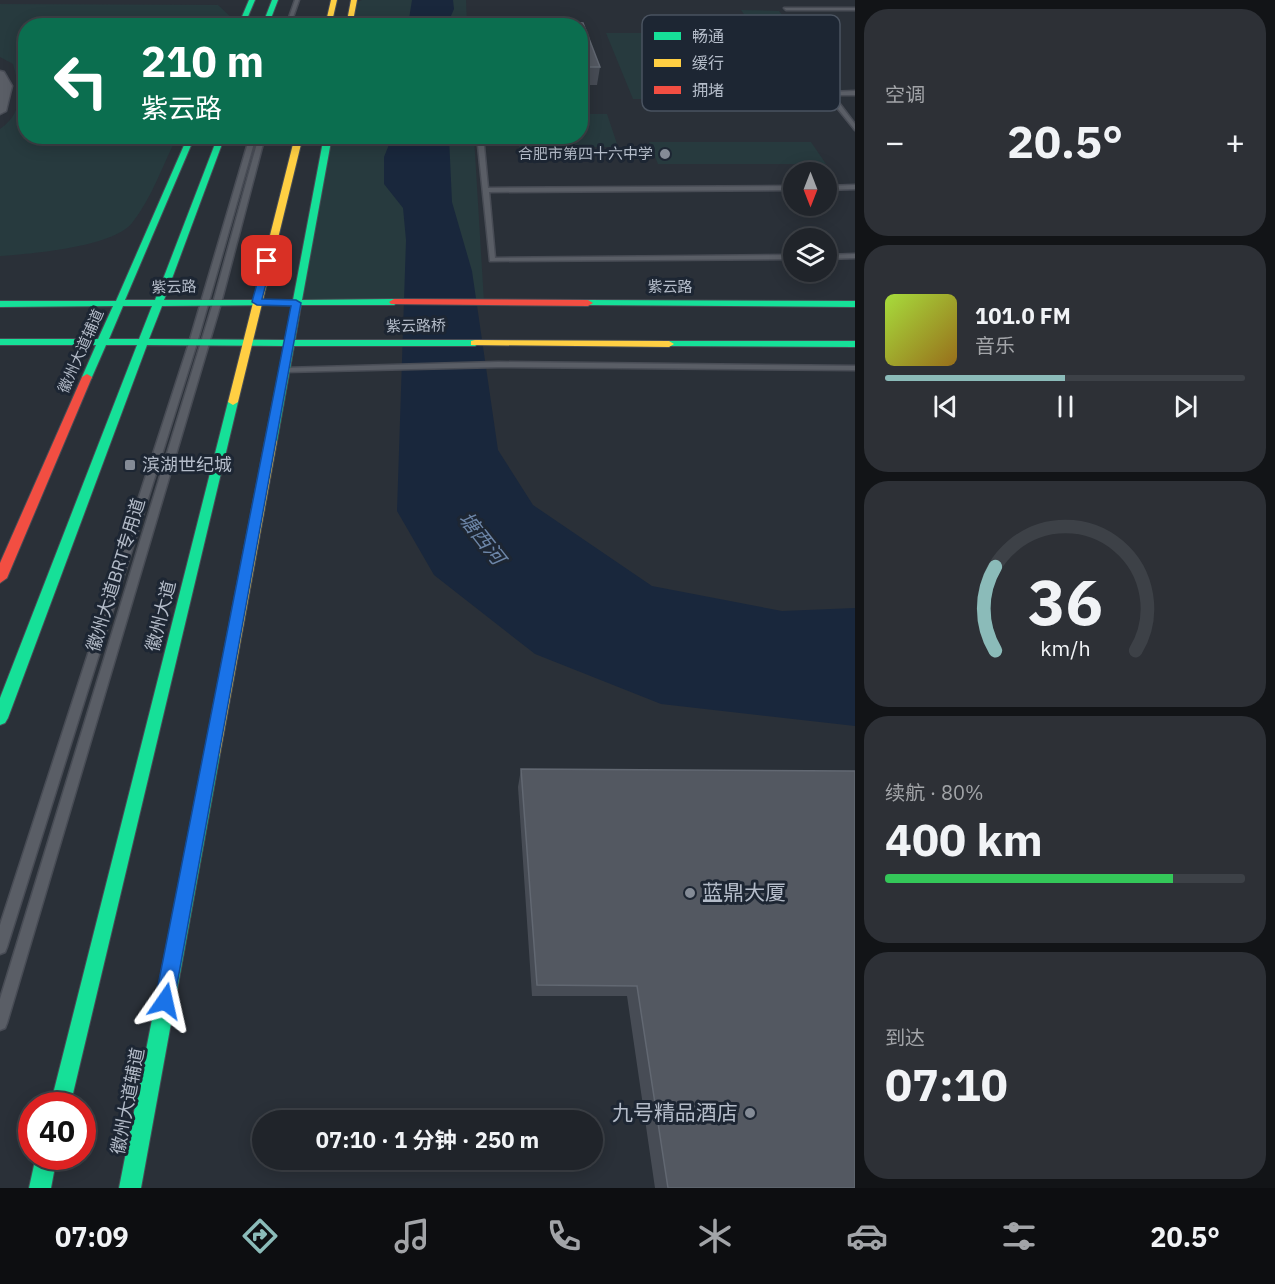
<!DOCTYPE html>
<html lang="zh">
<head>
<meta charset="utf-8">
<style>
	body { margin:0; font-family:"IBM Plex Sans","Noto Sans SC",sans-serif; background:#2d3036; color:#f1f3f6; height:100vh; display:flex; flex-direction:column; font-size:22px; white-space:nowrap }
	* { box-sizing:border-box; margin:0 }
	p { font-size:20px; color:#a2a4a8 }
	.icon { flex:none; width:33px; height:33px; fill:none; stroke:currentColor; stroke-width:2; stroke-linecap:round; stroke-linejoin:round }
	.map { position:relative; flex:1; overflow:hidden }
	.side { display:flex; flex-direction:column; gap:9px; padding:9px; background:#121417; width:420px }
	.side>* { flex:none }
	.hud { position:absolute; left:18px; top:18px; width:570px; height:126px; border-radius:24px; box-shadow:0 3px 15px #0003,0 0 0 2px #3d4147; background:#0b6e4f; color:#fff; overflow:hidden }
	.needle { width:39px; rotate:180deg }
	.buttons { position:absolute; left:783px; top:162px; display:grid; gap:12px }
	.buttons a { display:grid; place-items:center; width:54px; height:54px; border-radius:50%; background:#20242a; box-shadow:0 3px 15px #0003,0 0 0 2px #3d4147; font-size:30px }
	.speed { position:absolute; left:18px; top:1092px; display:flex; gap:12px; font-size:30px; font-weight:700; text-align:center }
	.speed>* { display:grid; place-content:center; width:78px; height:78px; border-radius:50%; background:#20242a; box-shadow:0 3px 15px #0003,0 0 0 2px #3d4147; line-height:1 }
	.speed .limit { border:9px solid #d22; background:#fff; color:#111 }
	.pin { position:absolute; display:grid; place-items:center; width:51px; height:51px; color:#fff; margin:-26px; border-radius:12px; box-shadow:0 3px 9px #0006 }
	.me { position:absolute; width:66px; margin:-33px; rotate:11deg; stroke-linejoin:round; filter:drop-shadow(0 0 4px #0008) }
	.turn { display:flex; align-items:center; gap:21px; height:126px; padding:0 24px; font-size:27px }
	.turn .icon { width:78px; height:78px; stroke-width:2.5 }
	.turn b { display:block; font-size:42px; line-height:51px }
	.big { font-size:45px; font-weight:700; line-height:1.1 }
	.side .widget { flex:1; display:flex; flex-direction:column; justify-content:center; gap:9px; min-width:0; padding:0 21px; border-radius:24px; background:#2d3036 }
	.side .dial { align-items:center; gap:0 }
	.dial svg { height:156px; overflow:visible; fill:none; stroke:#3d4147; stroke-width:7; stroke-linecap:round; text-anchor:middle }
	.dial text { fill:#f1f3f6; stroke:none }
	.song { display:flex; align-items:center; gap:18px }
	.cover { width:72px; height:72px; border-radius:9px; background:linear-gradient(135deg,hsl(80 70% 55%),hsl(40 70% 35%)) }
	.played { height:6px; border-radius:3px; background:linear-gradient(90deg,#8bbbb9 50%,#3d4147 50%) }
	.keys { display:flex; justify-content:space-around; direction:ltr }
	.heat { display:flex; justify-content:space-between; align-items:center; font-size:33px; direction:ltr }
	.charge { height:9px; border-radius:4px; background:linear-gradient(90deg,#34c759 80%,#3d4147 0) }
	.trip { position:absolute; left:252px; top:1110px; width:351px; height:60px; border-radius:30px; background:#20242a; box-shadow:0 3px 15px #0003,0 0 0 2px #3d4147; font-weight:700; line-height:60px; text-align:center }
	.menu { display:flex; height:96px; justify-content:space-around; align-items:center; background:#0d0e11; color:#a2a4a8 }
	.menu .icon { width:42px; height:42px }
	.menu .active { color:#8bbbb9 }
	.menu b { font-size:27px; color:#f1f3f6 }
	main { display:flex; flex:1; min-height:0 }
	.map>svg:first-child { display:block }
	.green { fill:#273a3e }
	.water { fill:#19273c }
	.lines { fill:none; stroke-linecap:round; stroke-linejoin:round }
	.lane-casing { stroke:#484c55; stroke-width:3 }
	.street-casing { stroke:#484c55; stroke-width:3 }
	.fast-casing { stroke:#484c55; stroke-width:2 }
	.slow-casing { stroke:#484c55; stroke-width:2 }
	.jam-casing { stroke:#484c55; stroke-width:2 }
	.lane { fill:#5a5e66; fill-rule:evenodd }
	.street { fill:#5a5e66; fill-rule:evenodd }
	.fast { fill:#16e098; fill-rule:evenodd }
	.slow { fill:#ffcf43; fill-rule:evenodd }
	.jam { fill:#f24e42; fill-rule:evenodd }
	.wall { fill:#474c55 }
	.building { fill:#535861; stroke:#626872; stroke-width:1.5 }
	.route { fill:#1a73e8; stroke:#114b97; stroke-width:1.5 }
	.poi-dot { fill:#848b96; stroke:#1d2633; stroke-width:2 }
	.labels { text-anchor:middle; stroke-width:6; stroke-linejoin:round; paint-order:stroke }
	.far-poi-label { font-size:15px; fill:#b4bcc9; stroke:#1d2633; text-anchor:end }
	.far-street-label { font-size:15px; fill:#b4bcc9; stroke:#1d2633 }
	.poi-label { font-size:18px; fill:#b4bcc9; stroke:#1d2633; text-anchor:start }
	.street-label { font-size:18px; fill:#b4bcc9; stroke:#1d2633 }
	.water-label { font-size:20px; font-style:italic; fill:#6d86a8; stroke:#1d2633 }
	.near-poi-label { font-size:21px; fill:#b4bcc9; stroke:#1d2633; text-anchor:start }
	.key { fill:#1d2633; stroke:#4a5360; stroke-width:1.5 }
	.key-label { font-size:16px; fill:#b4bcc9 }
</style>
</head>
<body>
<main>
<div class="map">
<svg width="855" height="1188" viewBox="0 0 855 1188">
	<rect width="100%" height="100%" fill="#2a3038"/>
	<path class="green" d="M362 0H466L467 25 349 26 353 4Z
		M0 4 218 5 234 20 231 26H26V136L177 137C163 164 152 198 132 223 113 247 30 254 0 256V129C25 111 20 90 13 64L0 57Z
		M741 10 779 11 835 81H790Z
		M606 33H738L782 99H633Z
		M581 114H607L618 147H519L517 137 580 136Z
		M328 137H474L484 302 296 303Z
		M649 142H811L826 164H658Z"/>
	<path class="water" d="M412 0H453L454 9 447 25H408Z
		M392 137H449L452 202 472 271 498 450 533 505 652 586 782 611 855 608V726L661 704 535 654 434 575 397 511 406 240 403 208 384 184V157Z"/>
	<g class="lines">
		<defs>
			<path id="lane" d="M295 0H299L290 26H286Z
				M784 8H855V10H786Z
				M855 91V95H833L855 124V130L826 94 829 92Z
				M250 136H256L197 343 7 947 5 952 0 954V925L189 343Z
				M259 136H265L221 303 7 1023 5 1028 0 1030V999L213 303Z
				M477 136H483L488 188 794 186V190L489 192 495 258 794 255V259L490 261Z
				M855 185V189L826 190V186Z
				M855 254V258L826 259V255Z
				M498 362 855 366V370L498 367 284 372 280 370 284 368Z"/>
			<path id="street" d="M0 71 4 72 12 86 6 111 0 114Z"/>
			<path id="fast" d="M249 0H255L244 26H238Z
				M272 0H278L268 26H262Z
				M188 136H195L125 300H155L218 136H225L164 300H293L324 136H332L302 300 394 299 399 302 394 305H301L295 340H475L480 343 475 346H294L277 441 271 445 265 441 284 346 147 345 8 718 5 723 0 725V698L137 345H106L92 377 91 379H83L82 377 96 345H0V339H98L113 306 0 307V301H116ZM292 305 285 340 149 339 162 306ZM123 306H152L139 339H109Z
				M588 300 855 301V307L585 305V301Z
				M669 341H855V347L665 346V342Z
				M233 399 238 402 70 1106H50L228 402Z
				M212 747 218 749 220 754 141 1188H119L204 754 206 749Z
				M36 1156H57L51 1188H29Z"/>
			<path id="slow" d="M331 0H337L331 26H325Z
				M351 0H357L352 26H346Z
				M295 136H303L238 402 233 405 228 402Z
				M475 340 669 341 674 344 669 347 471 345V341Z
				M271 437 277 441 220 754 218 759 212 761 206 759 204 754 265 441Z"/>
			<path id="jam" d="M394 299 588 300 593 303 588 306 391 304 389 302Z
				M87 374 92 377 7 578 0 583V563L82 377Z"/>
		</defs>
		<use href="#lane" class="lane-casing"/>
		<use href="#street" class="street-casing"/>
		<use href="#fast" class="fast-casing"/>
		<use href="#slow" class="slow-casing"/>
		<use href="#jam" class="jam-casing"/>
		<use href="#lane" class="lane"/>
		<use href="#street" class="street"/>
		<use href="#fast" class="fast"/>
		<use href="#slow" class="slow"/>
		<use href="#jam" class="jam"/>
	</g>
	<path class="wall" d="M484 20 583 23 600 67 597 85H580V26H484Z
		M521 769 855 1188H655L627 996H532L518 787Z"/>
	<path class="building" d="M484 20 583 23 600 67H580V26H484Z
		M521 769 855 771V1188H668L637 986 537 985Z"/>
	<path class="route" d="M267 258 272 261 262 299 296 300 301 303 174 1001 172 1008 165 1011 158 1008 155 1001 291 306 257 305 252 302 263 261Z"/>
	<g class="poi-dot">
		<circle cx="665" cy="154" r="6"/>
		<rect x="124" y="459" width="12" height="12" rx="3"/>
		<circle cx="690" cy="893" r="6"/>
		<circle cx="750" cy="1113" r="6"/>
	</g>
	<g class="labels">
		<g class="far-poi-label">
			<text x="653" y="159">合肥市第四十六中学</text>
		</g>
		<g class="far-street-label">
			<text transform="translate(174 287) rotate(-1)" y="5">紫云路</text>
			<text x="670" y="292">紫云路</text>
			<text transform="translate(416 326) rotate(-1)" y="5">紫云路桥</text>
			<text transform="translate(81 351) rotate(-66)" y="5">徽州大道辅道</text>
		</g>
		<g class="poi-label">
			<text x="142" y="471">滨湖世纪城</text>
		</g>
		<g class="street-label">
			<text transform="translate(116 575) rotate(-73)" y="6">徽州大道BRT专用道</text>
			<text transform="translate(161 616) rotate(-76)" y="6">徽州大道</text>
			<text transform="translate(128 1101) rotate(-79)" y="6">徽州大道辅道</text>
		</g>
		<g class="water-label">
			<text transform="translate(482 538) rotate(52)" y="7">塘西河</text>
		</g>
		<g class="near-poi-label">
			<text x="702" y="900">蓝鼎大厦</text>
			<text x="738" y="1120" text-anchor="end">九号精品酒店</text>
		</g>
	</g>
	<rect x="642" y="15" width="198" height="96" rx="9" class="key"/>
	<rect x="654" y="32" width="27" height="8" fill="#16e098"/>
	<rect x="654" y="59" width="27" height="8" fill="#ffcf43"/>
	<rect x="654" y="86" width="27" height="8" fill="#f24e42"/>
	<g class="key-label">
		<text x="692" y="42">畅通</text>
		<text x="692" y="69">缓行</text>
		<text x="692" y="96">拥堵</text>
	</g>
</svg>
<div class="buttons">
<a><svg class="needle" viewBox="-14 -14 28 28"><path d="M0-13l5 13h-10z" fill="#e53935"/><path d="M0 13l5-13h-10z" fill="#a2a4a8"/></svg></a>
<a><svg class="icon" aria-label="layers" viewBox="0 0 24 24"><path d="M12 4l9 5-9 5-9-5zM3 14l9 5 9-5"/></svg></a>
</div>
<div class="speed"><div class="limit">40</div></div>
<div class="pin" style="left:267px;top:261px;background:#d93025"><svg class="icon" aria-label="arrive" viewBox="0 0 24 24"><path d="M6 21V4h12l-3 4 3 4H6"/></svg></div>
<svg class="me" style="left:165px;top:1001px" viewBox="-20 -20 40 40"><path d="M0-17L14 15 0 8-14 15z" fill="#1a73e8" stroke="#fff" stroke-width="4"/></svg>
<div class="trip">07:10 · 1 分钟 · 250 m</div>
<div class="hud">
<div class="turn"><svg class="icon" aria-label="left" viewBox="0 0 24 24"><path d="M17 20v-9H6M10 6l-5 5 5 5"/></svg><div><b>210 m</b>紫云路</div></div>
</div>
</div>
<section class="side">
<div class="widget"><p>空调</p>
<div class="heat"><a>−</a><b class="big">20.5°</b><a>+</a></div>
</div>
<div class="widget">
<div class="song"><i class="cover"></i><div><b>101.0 FM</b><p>音乐</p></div></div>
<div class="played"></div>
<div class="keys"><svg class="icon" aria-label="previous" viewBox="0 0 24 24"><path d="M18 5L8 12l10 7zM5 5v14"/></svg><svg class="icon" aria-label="pause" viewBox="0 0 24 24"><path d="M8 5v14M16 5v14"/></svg><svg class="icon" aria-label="next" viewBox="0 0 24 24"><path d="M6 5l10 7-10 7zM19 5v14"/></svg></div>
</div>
<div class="widget dial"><svg viewBox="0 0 100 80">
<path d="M14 69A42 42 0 1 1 86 69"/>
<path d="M14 69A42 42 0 0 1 14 26" stroke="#8bbbb9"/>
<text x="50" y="56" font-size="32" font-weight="700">36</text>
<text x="50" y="72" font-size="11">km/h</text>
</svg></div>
<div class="widget"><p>续航 · 80%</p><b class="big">400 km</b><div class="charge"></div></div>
<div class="widget"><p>到达</p><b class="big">07:10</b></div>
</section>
</main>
<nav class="menu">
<b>07:09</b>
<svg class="icon active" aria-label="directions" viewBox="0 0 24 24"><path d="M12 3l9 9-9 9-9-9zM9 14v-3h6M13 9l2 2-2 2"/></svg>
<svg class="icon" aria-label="music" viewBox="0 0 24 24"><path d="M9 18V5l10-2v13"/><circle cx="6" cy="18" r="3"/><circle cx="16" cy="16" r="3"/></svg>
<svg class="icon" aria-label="phone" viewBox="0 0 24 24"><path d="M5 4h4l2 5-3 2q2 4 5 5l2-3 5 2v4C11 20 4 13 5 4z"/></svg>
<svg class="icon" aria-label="climate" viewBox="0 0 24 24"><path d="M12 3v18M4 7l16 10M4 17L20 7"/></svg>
<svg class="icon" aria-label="car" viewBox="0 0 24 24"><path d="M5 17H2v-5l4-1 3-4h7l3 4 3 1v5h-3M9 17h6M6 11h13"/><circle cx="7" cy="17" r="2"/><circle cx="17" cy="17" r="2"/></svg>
<svg class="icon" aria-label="filters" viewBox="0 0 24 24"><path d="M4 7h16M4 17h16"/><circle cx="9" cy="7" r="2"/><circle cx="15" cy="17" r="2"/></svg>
<b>20.5°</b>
</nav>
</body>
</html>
